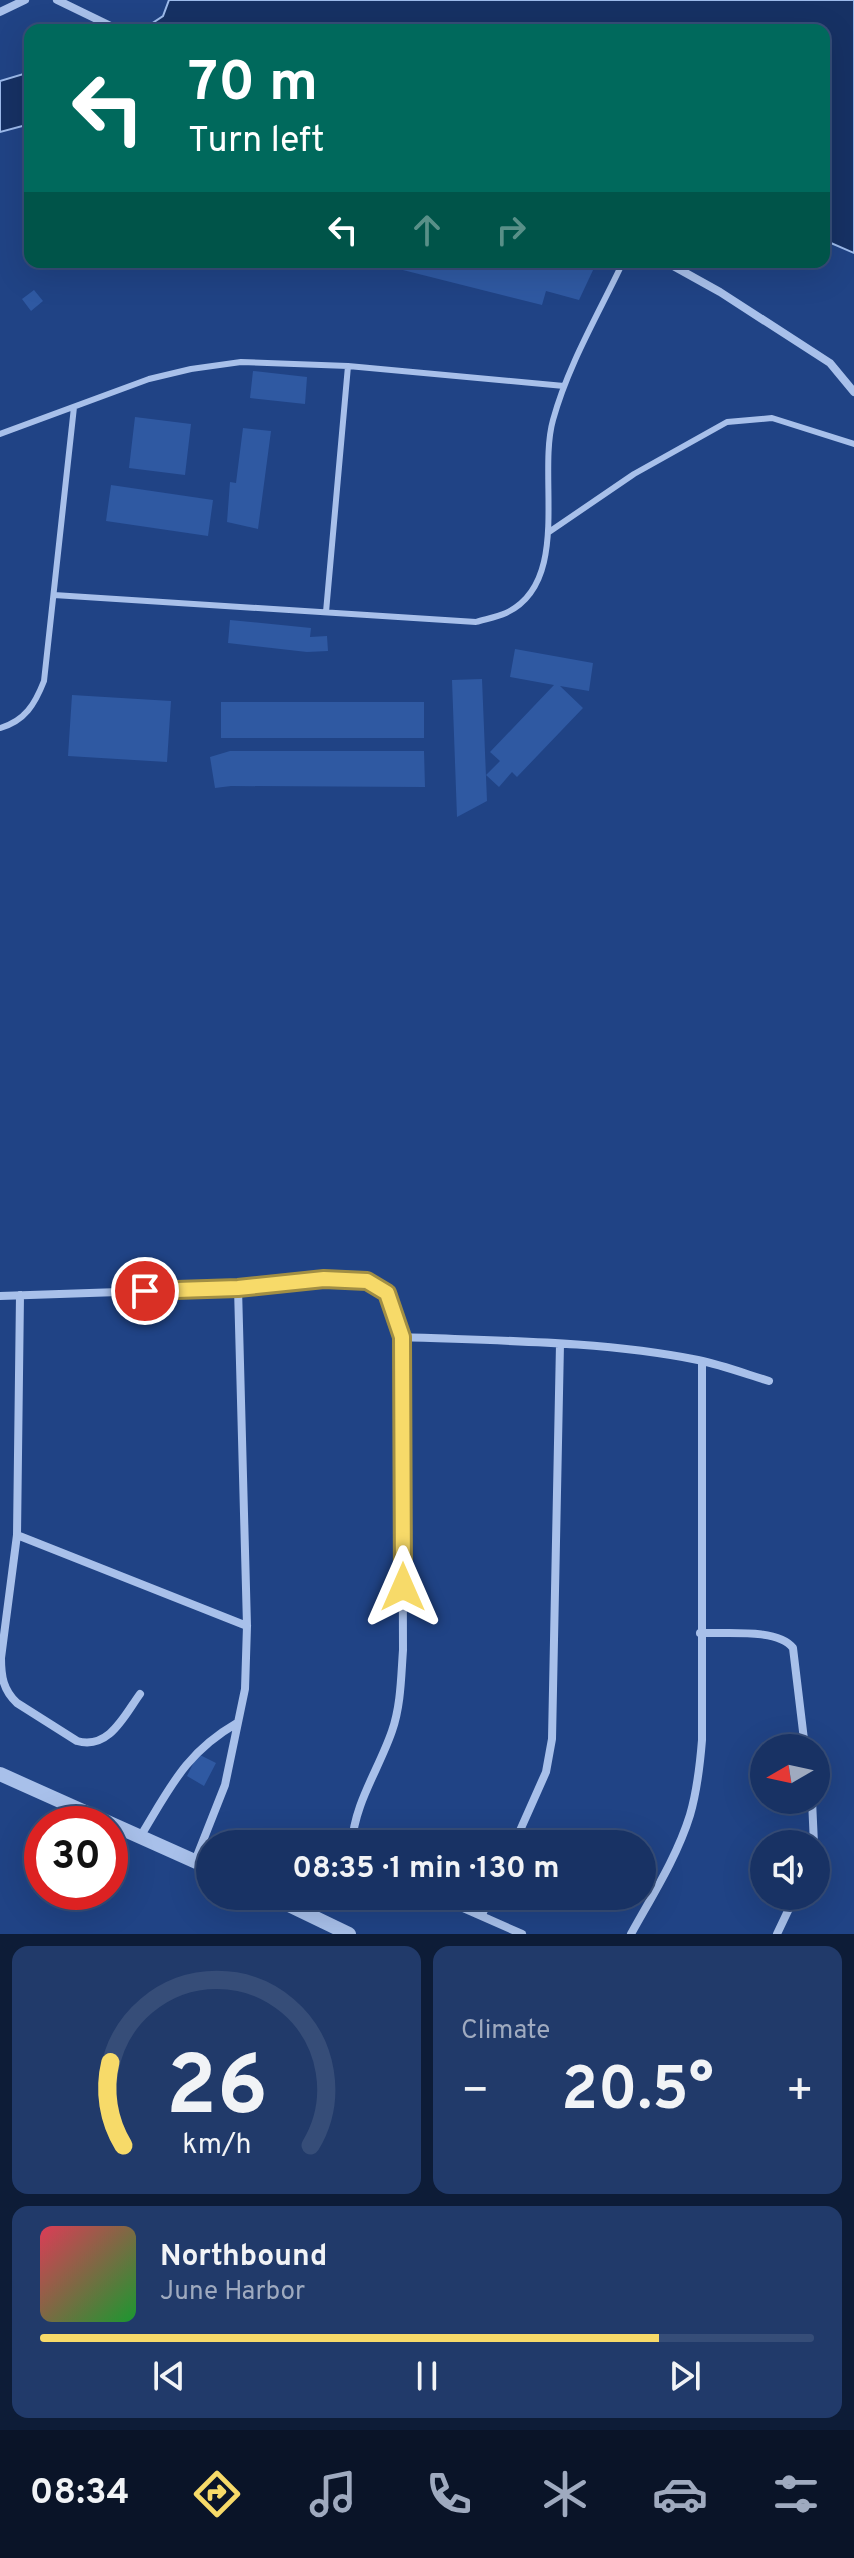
<!DOCTYPE html>
<html lang="en">
<head>
<meta charset="utf-8">
<style>
	body { margin:0; font-family:Overpass,sans-serif; background:#213a6a; color:#f1f3f6; height:100vh; display:flex; flex-direction:column; font-size:30px; white-space:nowrap }
	* { box-sizing:border-box; margin:0 }
	p { font-size:26px; color:#9faabf }
	.icon { flex:none; width:44px; height:44px; fill:none; stroke:currentColor; stroke-width:2; stroke-linecap:round; stroke-linejoin:round }
	.map { position:relative; height:1934px; overflow:hidden }
	.side { display:flex; flex-direction:column; gap:12px; padding:12px; background:#0d1c37; flex:1 }
	.side>* { flex:none }
	.guide { position:absolute; left:24px; top:24px; width:806px; height:244px; border-radius:16px; box-shadow:0 8px 32px #0002,0 0 0 2px #364d78; background:#00695c; color:#fff; overflow:hidden }
	.needle { width:52px; rotate:261deg }
	.fabs { position:absolute; left:750px; top:1734px; display:grid; gap:16px }
	.fabs a { display:grid; place-items:center; width:80px; height:80px; border-radius:50%; background:#183264; box-shadow:0 8px 32px #0002,0 0 0 2px #364d78; font-size:40px }
	.speed { position:absolute; left:24px; top:1806px; display:flex; gap:16px; font-size:40px; font-weight:700; text-align:center }
	.speed>* { display:grid; place-content:center; width:104px; height:104px; border-radius:50%; background:#183264; box-shadow:0 8px 32px #0002,0 0 0 2px #364d78; line-height:1 }
	.speed .limit { border:12px solid #d22; background:#fff; color:#111 }
	.pin { position:absolute; display:grid; place-items:center; width:68px; height:68px; color:#fff; margin:-34px; border:4px solid #fff; border-radius:50%; box-shadow:0 2px 8px #0007 }
	.me { position:absolute; width:88px; margin:-44px; rotate:0deg; stroke-linejoin:round; filter:drop-shadow(0 0 6px #0008) }
	.turn { display:flex; align-items:center; gap:28px; height:168px; padding:0 32px; font-size:36px }
	.turn .icon { width:104px; height:104px; stroke-width:2.5 }
	.turn b { display:block; font-size:56px; line-height:68px }
	.lanes { display:flex; align-items:center; height:76px; padding:0 32px; background:#0003; justify-content:center; gap:40px; direction:ltr }
	.lanes .off { opacity:.35 }
	.big { font-size:60px; font-weight:700; line-height:1.1 }
	.side .tile { flex:1; display:flex; flex-direction:column; justify-content:center; gap:12px; min-width:0; padding:0 28px; border-radius:16px; background:#213a6a }
	.side .dial { align-items:center; gap:0 }
	.dial svg { height:208px; overflow:visible; fill:none; stroke:#364d78; stroke-width:7; stroke-linecap:round; text-anchor:middle }
	.dial text { fill:#f1f3f6; stroke:none }
	.song { display:flex; align-items:center; gap:24px }
	.cover { width:96px; height:96px; border-radius:12px; background:linear-gradient(135deg,hsl(350 70% 55%),hsl(130 70% 35%)) }
	.played { height:8px; border-radius:4px; background:linear-gradient(90deg,#f7da69 80%,#364d78 80%) }
	.keys { display:flex; justify-content:space-around; direction:ltr }
	.heat { display:flex; justify-content:space-between; align-items:center; font-size:44px; direction:ltr }
	.side .tiles { flex:1; display:grid; gap:12px; grid-template-columns:1fr 1fr }
	.tile:last-child { grid-column:span 2 }
	.trip { position:absolute; left:196px; top:1830px; width:460px; height:80px; border-radius:40px; background:#183264; box-shadow:0 8px 32px #0002,0 0 0 2px #364d78; font-weight:700; line-height:80px; text-align:center }
	.dock { display:flex; height:128px; justify-content:space-around; align-items:center; background:#0a1428; color:#9faabf }
	.dock .icon { width:56px; height:56px }
	.dock .active { color:#f7da69 }
	.dock b { font-size:36px; color:#f1f3f6 }
	.map>svg:first-child { display:block }
	.water { fill:#163164; stroke:#9cbaeb; stroke-width:2 }
	.building { fill:#2f59a2 }
	.lines { fill:none; stroke-linecap:round; stroke-linejoin:round }
	.service { stroke:#a8c0ea; stroke-width:6 }
	.minor { stroke:#a8c0ea; stroke-width:8 }
	.tertiary { stroke:#a8c0ea; stroke-width:14 }
	.route-casing { stroke:#a18e44; stroke-width:20 }
	.route { stroke:#f7da69; stroke-width:14 }
</style>
</head>
<body>
<div class="map">
<svg width="854" height="1934" viewBox="0 0 854 1934">
	<rect width="100%" height="100%" fill="#204385"/>
	<path class="water" d="M169 0H854V253L824 240V30H243L234 27 228 30H142L163 16Z
		M30 72V124L0 132V81Z"/>
	<path class="building" d="M584 262 594 268 579 300 546 291 542 305 375 263Z
		M34 290 43 301 31 311 22 299Z
		M253 371 307 377 305 404 250 398Z
		M135 417 191 424 185 475 129 468Z
		M243 428 271 431 258 529 227 522 230 482 236 483Z
		M111 485 213 500 208 536 106 521Z
		M230 620 311 628 310 637 327 636 328 651 307 652 228 643Z
		M515 649 593 663 589 691 560 686 583 708 517 777 512 772 499 787 486 775 500 761 490 752 554 685 510 677Z
		M482 679 487 801 457 817 452 680Z
		M72 695 171 701 167 762 68 756Z
		M221 702H424V738H221Z
		M230 751H424L425 787 231 786 215 788 210 757Z
		M198 1754 216 1763 204 1786 187 1776Z"/>
	<g class="lines">
		<path class="service" d="M0 434 149 379 191 369 241 362 348 366 564 386
			M549 532 634 474 727 422 772 418 854 444
			M54 595 476 622C486 619 497 617 506 613 572 582 537 477 553 420 568 365 599 313 623 262
			M326 612 348 366
			M0 728C25 721 35 704 44 681L74 407"/>
		<path class="minor" d="M57 0 119 30
			M0 12 25 0
			M666 262 720 292 830 363 854 392
			M20 1295 17 1535 1 1658C1 1676 3 1690 17 1703L77 1741C109 1750 124 1716 140 1694
			M0 1296 238 1288 324 1279 367 1281 387 1293 402 1337 403 1650C401 1677 401 1705 392 1731 379 1769 354 1804 352 1844
			M402 1337C500 1341 602 1341 698 1360 722 1365 746 1374 769 1381
			M17 1535 247 1626
			M700 1633C725 1634 778 1628 793 1648L805 1748
			M812 1800 814 1844
			M140 1837C170 1788 185 1753 237 1723
			M514 1844 546 1772 552 1739 560 1344
			M195 1861 225 1785 245 1689 247 1626 238 1288
			M436 1896 522 1934
			M482 1915 490 1896
			M631 1934C652 1896 677 1857 690 1815 697 1791 700 1765 702 1740V1361
			M777 1934 795 1896"/>
		<path class="tertiary" d="M0 1774 210 1868
			M270 1896 349 1934"/>
	</g>
	<g class="lines">
		<defs>
			<path id="route" d="M145 1291 238 1288 324 1279 367 1281 387 1293 402 1337 403 1587"/>
		</defs>
		<use href="#route" class="route-casing"/>
		<use href="#route" class="route"/>
	</g>
</svg>
<div class="fabs">
<a><svg class="needle" viewBox="-14 -14 28 28"><path d="M0-13l5 13h-10z" fill="#e53935"/><path d="M0 13l5-13h-10z" fill="#9faabf"/></svg></a>
<a><svg class="icon" aria-label="sound" viewBox="0 0 24 24"><path d="M4 9h4l5-4v14l-5-4H4zM17 9q2 3 0 6"/></svg></a>
</div>
<div class="speed"><div class="limit">30</div></div>
<div class="pin" style="left:145px;top:1291px;background:#d93025"><svg class="icon" aria-label="arrive" viewBox="0 0 24 24"><path d="M6 21V4h12l-3 4 3 4H6"/></svg></div>
<svg class="me" style="left:403px;top:1587px" viewBox="-20 -20 40 40"><path d="M0-17L14 15 0 8-14 15z" fill="#f7da69" stroke="#fff" stroke-width="4"/></svg>
<div class="trip">08:35 · 1 min · 130 m</div>
<div class="guide">
<div class="turn"><svg class="icon" aria-label="left" viewBox="0 0 24 24"><path d="M17 20v-9H6M10 6l-5 5 5 5"/></svg><div><b>70 m</b>Turn left</div></div>
<div class="lanes"><svg class="icon" aria-label="left" viewBox="0 0 24 24"><path d="M17 20v-9H6M10 6l-5 5 5 5"/></svg><svg class="icon off" aria-label="ahead" viewBox="0 0 24 24"><path d="M12 20V5M6 11l6-6 6 6"/></svg><svg class="icon off" aria-label="right" viewBox="0 0 24 24"><path d="M7 20v-9h11M14 6l5 5-5 5"/></svg></div>
</div>
</div>
<section class="side">
<div class="tiles">
<div class="tile dial"><svg viewBox="0 0 100 80">
<path d="M14 69A42 42 0 1 1 86 69"/>
<path d="M14 69A42 42 0 0 1 9 37" stroke="#f7da69"/>
<text x="50" y="56" font-size="32" font-weight="700">26</text>
<text x="50" y="72" font-size="11">km/h</text>
</svg></div>
<div class="tile"><p>Climate</p>
<div class="heat"><a>−</a><b class="big">20.5°</b><a>+</a></div>
</div>
<div class="tile">
<div class="song"><i class="cover"></i><div><b>Northbound</b><p>June Harbor</p></div></div>
<div class="played"></div>
<div class="keys"><svg class="icon" aria-label="previous" viewBox="0 0 24 24"><path d="M18 5L8 12l10 7zM5 5v14"/></svg><svg class="icon" aria-label="pause" viewBox="0 0 24 24"><path d="M8 5v14M16 5v14"/></svg><svg class="icon" aria-label="next" viewBox="0 0 24 24"><path d="M6 5l10 7-10 7zM19 5v14"/></svg></div>
</div>
</div>
</section>
<nav class="dock">
<b>08:34</b>
<svg class="icon active" aria-label="directions" viewBox="0 0 24 24"><path d="M12 3l9 9-9 9-9-9zM9 14v-3h6M13 9l2 2-2 2"/></svg>
<svg class="icon" aria-label="music" viewBox="0 0 24 24"><path d="M9 18V5l10-2v13"/><circle cx="6" cy="18" r="3"/><circle cx="16" cy="16" r="3"/></svg>
<svg class="icon" aria-label="phone" viewBox="0 0 24 24"><path d="M5 4h4l2 5-3 2q2 4 5 5l2-3 5 2v4C11 20 4 13 5 4z"/></svg>
<svg class="icon" aria-label="climate" viewBox="0 0 24 24"><path d="M12 3v18M4 7l16 10M4 17L20 7"/></svg>
<svg class="icon" aria-label="car" viewBox="0 0 24 24"><path d="M5 17H2v-5l4-1 3-4h7l3 4 3 1v5h-3M9 17h6M6 11h13"/><circle cx="7" cy="17" r="2"/><circle cx="17" cy="17" r="2"/></svg>
<svg class="icon" aria-label="filters" viewBox="0 0 24 24"><path d="M4 7h16M4 17h16"/><circle cx="9" cy="7" r="2"/><circle cx="15" cy="17" r="2"/></svg>
</nav>
</body>
</html>
